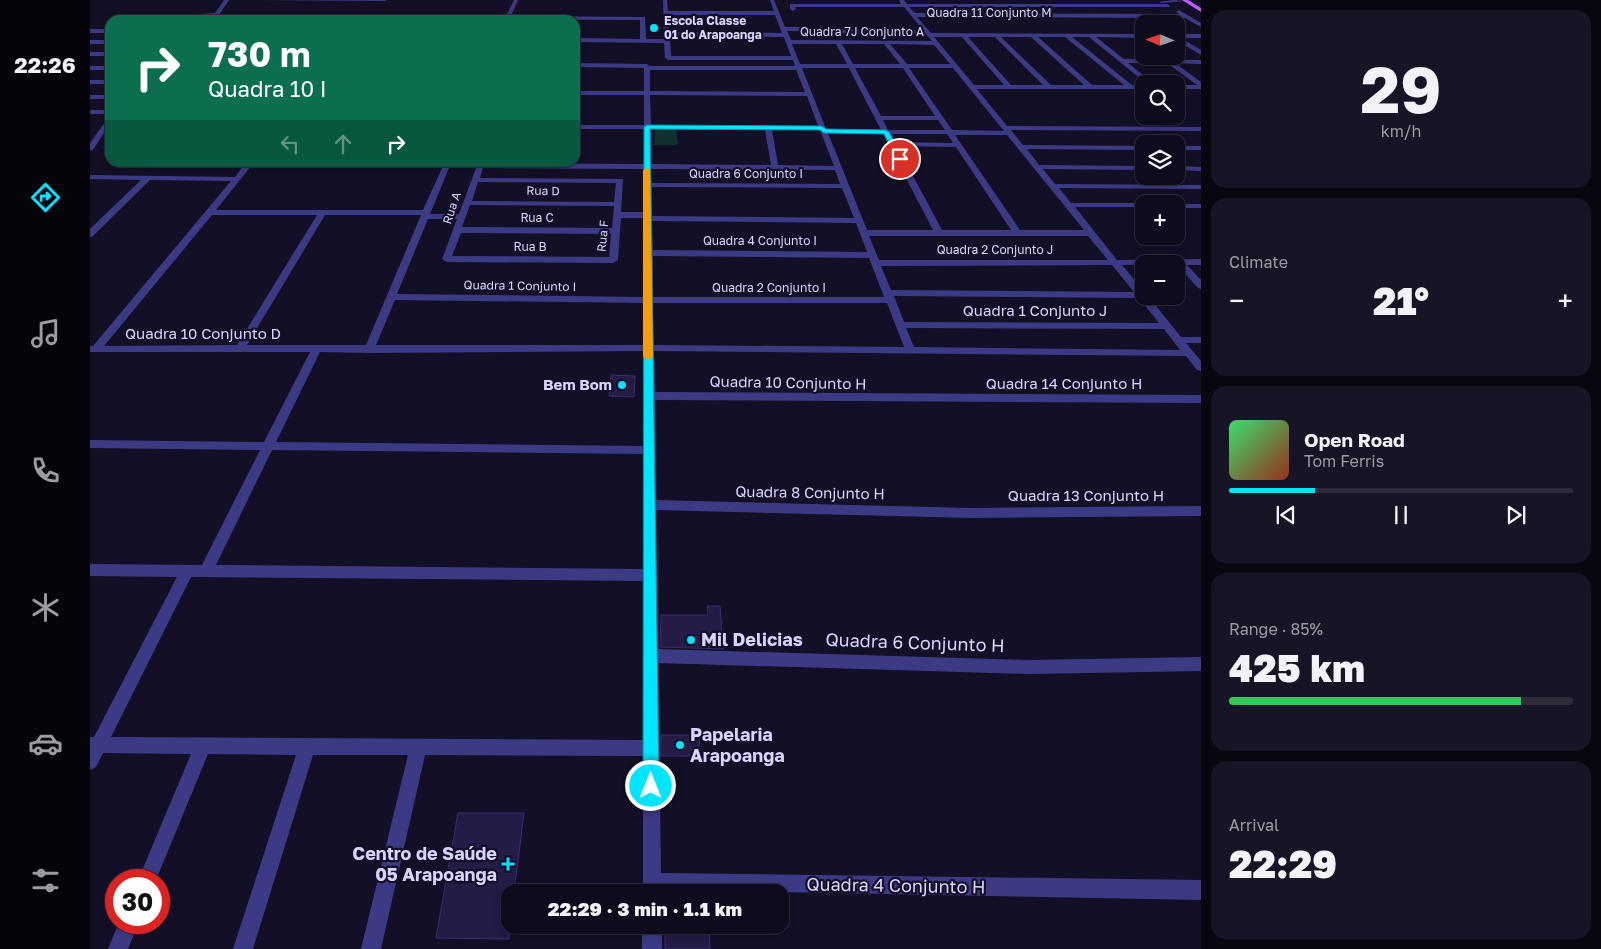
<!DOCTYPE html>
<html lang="en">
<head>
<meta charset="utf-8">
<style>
	body { margin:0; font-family:"Golos Text",sans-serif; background:#171425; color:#f1f3f6; height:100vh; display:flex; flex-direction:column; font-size:19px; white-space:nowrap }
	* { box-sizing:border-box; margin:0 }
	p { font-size:16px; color:#9b9ba3 }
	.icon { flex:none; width:28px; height:28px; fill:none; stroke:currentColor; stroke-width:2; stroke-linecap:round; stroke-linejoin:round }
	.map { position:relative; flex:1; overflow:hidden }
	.side { display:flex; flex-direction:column; gap:10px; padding:10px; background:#08060f; width:400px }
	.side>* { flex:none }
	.guide { position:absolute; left:15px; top:15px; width:475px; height:152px; border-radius:15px; box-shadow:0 2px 8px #0003,0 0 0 1px #2e2b3b; background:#0b6e4f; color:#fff; overflow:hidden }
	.needle { width:32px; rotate:272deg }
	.controls { position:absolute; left:1045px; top:15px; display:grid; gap:10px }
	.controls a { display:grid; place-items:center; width:50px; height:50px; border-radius:10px; background:#0e0b1c; box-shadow:0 2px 8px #0003,0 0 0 1px #2e2b3b; font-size:25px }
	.speed { position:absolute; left:15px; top:869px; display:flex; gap:10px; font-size:25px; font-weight:700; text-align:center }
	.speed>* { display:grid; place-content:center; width:65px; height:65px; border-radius:50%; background:#0e0b1c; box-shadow:0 2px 8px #0003,0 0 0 1px #2e2b3b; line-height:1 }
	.speed .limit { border:8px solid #d22; background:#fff; color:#111 }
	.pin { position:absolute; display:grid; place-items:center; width:42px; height:42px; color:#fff; margin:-21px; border:2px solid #fff; border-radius:50%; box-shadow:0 1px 5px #0007 }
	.me { position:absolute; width:55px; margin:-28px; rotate:0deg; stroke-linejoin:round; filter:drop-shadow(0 0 4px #0008) }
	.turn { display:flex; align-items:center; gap:18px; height:105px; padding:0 20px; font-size:22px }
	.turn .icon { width:65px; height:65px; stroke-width:2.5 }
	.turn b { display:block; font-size:35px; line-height:42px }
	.lanes { display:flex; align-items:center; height:48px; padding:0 20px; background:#0003; justify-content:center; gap:25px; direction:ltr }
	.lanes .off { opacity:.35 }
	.big { font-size:38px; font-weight:800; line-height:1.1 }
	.side .tile { flex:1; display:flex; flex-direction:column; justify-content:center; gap:8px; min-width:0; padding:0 18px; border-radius:15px; background:#171425 }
	.side .dial { align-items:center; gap:0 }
	.dial b { font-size:65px; line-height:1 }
	.song { display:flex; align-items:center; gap:15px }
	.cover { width:60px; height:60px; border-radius:8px; background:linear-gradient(135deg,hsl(140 70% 55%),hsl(10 70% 35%)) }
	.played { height:5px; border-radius:2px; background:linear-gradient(90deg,#00e5ff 25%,#2e2b3b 25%) }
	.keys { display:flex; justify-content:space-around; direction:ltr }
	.heat { display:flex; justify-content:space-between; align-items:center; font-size:28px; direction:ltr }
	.charge { height:8px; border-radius:4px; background:linear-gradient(90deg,#34c759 85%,#2e2b3b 0) }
	.trip { position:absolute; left:411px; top:884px; width:288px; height:50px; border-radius:15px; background:#0e0b1c; box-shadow:0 2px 8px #0003,0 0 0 1px #2e2b3b; font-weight:800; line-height:50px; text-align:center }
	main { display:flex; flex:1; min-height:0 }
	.dock { display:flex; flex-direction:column; width:90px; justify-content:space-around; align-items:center; background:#06040b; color:#9b9ba3 }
	.dock .icon { width:35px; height:35px }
	.dock .selected { color:#00e5ff }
	.dock b { font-size:22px; color:#f1f3f6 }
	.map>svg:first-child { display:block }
	.green { fill:#12302f }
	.building { fill:#241b47; stroke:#3b2d73 }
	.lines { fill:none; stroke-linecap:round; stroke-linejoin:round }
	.minor { fill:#3d3a85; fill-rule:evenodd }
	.major { fill:#c25bff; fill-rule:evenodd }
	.route { fill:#00e5ff; stroke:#0095a6 }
	.slow { fill:#f59e0b }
	.poi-dot { fill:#00e5ff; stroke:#130f26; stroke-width:2 }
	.labels { text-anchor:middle; stroke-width:4.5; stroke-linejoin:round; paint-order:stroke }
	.far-street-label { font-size:12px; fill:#d9d4ff; stroke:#130f26 }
	.far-poi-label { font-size:12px; font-weight:bold; fill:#d9d4ff; stroke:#130f26; text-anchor:start }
	.street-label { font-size:15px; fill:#d9d4ff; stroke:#130f26 }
	.poi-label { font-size:15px; font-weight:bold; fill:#d9d4ff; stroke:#130f26; text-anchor:end }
	.near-poi-label { font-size:18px; font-weight:bold; fill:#d9d4ff; stroke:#130f26; text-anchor:start }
	.near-street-label { font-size:18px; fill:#d9d4ff; stroke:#130f26 }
</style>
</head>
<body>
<main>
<nav class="dock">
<b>22:26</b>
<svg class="icon selected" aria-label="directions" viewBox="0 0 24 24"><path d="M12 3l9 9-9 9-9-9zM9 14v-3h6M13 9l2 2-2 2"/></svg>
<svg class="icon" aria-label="music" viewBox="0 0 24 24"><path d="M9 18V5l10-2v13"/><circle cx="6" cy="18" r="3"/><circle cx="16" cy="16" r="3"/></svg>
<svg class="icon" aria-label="phone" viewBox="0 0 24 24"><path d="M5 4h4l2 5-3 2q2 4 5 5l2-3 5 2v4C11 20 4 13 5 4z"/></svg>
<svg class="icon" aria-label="climate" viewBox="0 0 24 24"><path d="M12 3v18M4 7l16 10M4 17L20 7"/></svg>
<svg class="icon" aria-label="car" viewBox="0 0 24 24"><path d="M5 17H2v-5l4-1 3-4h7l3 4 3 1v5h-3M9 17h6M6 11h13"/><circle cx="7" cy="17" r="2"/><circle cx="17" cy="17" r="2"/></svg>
<svg class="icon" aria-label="filters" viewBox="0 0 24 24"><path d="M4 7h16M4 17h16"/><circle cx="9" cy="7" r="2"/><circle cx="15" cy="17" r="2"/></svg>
</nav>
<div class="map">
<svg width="1111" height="949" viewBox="0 0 1111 949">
	<rect width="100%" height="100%" fill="#130f26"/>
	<path class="green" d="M565 129H586L588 145H564Z"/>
	<path class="building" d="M521 375 545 376 544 397 519 396Z
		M617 606H630L633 649 570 647 571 615H618Z
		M571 735H609L610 756H571Z
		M368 813H434L424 892H420L419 939 346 938Z
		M575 925H619L620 949H575Z"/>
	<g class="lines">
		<path class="minor" d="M134 0H139L129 15 124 17 279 18 282 20H117L119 16 47 20 125 13Z
			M155 0H297L295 1Z
			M424 0H428L421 16 555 17 556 39H574L573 0H577L578 11H684L680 0H684L695 27H713L716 29 833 30 814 7H705L706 9 703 11 700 9V4H811L809 0H814L817 4H1078L1080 7H819L825 13 1089 14 1086 12 1089 10 1111 23V27L1095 18 827 17 841 33 1054 34V38L1006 37 1034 59 1111 60V64L1085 63 1111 82V89H1086V85H1107L1077 63H1038L1064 84H1057L999 37H982L1042 85H1054V89H887L917 126 1111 127V131L921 130 933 145 1054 146V150L937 149 949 165 1054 166V170L953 169 965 184 1111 185V189L969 188 981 203H1057L1054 204V207H985L1027 260 1111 259V265H1097L1111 280V289L1108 288 1086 264 1032 265 1054 291V296H1058L1091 337H1111V343H1096L1111 361V371L1107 370 1096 356 564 351 565 392 1111 395V403L565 400 566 500 882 508 1111 506V516L882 518 566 510 568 649 939 660 1111 657V671L939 674 568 663 571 873 1111 880V900L690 892H553V756L335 755 291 949H271L318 755H223L163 949H143L206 755 118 754 66 880H48L101 754 13 753 6 767 0 770V737H4L87 577 0 576V564L112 565 170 450 0 448V440L174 442 220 352H0V346H3L141 181 60 180 3 236 0 237V229L51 180 0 179V175L145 177 156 162 554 164V129H485V125H554V95H485V91H554V68L485 67V63L557 64 560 66H705L703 60H578L575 58 574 43 485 42V38L550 39V20L282 19 279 17 282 15 416 16ZM578 15H685L692 33 579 32ZM697 31H711L714 33 836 34 842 41 701 40ZM580 36 694 37 701 56H581ZM844 37H872L914 85H884ZM878 37H905L953 85H921ZM911 37H941L994 85H961ZM948 37H975L1034 85H1002ZM702 44H746L757 64H710ZM752 44H794L810 64H763ZM800 44 844 45 860 64H817ZM712 68H759L791 130 736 129ZM765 68H813L845 116H791ZM819 68H863L914 131 862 130ZM560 70H706L715 92 560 91ZM560 95 717 96 728 126 561 125ZM793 120H848L855 130H798ZM561 129 675 130 681 165 561 164ZM682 130H730L744 166 688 165ZM738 133 793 134 843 230H777ZM800 134H857L863 143 804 142ZM865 135H917L994 230H930ZM807 146 866 147 921 230H852ZM161 166 352 168 333 210H126ZM359 168H386L369 214H340ZM393 168 554 169V212H531L533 179 390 178ZM561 169 745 170 750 184 562 183ZM388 182 526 183 524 202 382 201ZM562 187 752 188 764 218 562 216ZM380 205 524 206 522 228 372 227ZM122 215H227L147 345 14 346ZM235 215H331L276 345H157ZM531 218H553L554 219V297L307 294 338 219H367L352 259 357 262 523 263 528 260ZM562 221 766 223 777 252 563 250ZM371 233 521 234 519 257 362 256ZM779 236H998L1018 260H789ZM563 256 779 258 794 297H563ZM1022 265 1044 292 801 290 791 266ZM804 296 1049 298 1069 323 814 322ZM305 300 554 303 553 345H286ZM563 303H797L814 347 564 345ZM816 328 1074 329 1090 350 824 347ZM553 351V446L186 442 230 352 279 353ZM182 450 553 454V569L126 565ZM101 577 553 581V740L21 737Z
			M1083 0 1097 1 1071 3 1069 2Z
			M0 29H20V33H0Z
			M1086 34H1111V38H1091L1111 50V55L1086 40Z
			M0 40H20V44H0Z
			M0 52H20V56H0Z
			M0 66H20V70H0Z
			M0 80H20V84H0Z
			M0 95H20V99H0Z
			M0 110H20V114H0Z
			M20 117V124L3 150H0V143L18 118Z
			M1086 146H1111V150H1086Z
			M1086 166 1111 167V171L1086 170Z
			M1085 204H1111V208H1086Z
			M29 922H49L38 949H18Z
			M552 925H572V949H552Z"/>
		<path class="major" d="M1092 0H1098L1111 8V12Z"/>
	</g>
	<path class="route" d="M557 125 732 126 736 129 796 130 799 132 814 159 808 161 794 134 734 133 730 130 560 129 569 786 566 792 561 794 555 792 553 786 554 127Z"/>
	<path class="slow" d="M557 168 560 170 563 357 558 360 553 357V170Z"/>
	<g class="poi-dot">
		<circle cx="564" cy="28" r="5"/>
		<circle cx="532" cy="385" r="5"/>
		<circle cx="601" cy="640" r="5"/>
		<circle cx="590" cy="745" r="5"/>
		<path d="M415.5 856.5h5v5h5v5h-5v5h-5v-5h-5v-5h5z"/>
	</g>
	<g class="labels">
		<g class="far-street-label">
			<text x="899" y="17">Quadra 11 Conjunto M</text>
			<text x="772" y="36">Quadra 7J Conjunto A</text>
			<text x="656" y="178">Quadra 6 Conjunto I</text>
			<text transform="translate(453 191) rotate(1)" y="4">Rua D</text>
			<text transform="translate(362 208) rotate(-71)" y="4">Rua A</text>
			<text x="447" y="222">Rua C</text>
			<text transform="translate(513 236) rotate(-85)" y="4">Rua F</text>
			<text x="670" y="245">Quadra 4 Conjunto I</text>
			<text x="440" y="251">Rua B</text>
			<text x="905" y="254">Quadra 2 Conjunto J</text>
			<text transform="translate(430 286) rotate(1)" y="4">Quadra 1 Conjunto I</text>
			<text x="679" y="292">Quadra 2 Conjunto I</text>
		</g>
		<g class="far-poi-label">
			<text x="574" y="25">Escola Classe<tspan x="574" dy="14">01 do Arapoanga</tspan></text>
		</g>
		<g class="street-label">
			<text x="945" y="316">Quadra 1 Conjunto J</text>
			<text x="113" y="339">Quadra 10 Conjunto D</text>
			<text transform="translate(698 383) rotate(1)" y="5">Quadra 10 Conjunto H</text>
			<text x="974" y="389">Quadra 14 Conjunto H</text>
			<text transform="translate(720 493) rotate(1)" y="5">Quadra 8 Conjunto H</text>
			<text x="996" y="501">Quadra 13 Conjunto H</text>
		</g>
		<g class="poi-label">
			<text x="522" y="390">Bem Bom</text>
		</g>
		<g class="near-poi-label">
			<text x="611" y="646">Mil Delicias</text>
			<text x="600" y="741">Papelaria<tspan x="600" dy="21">Arapoanga</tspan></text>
			<text x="407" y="860" text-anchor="end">Centro de Saúde<tspan x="407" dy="21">05 Arapoanga</tspan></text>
		</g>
		<g class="near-street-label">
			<text transform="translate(825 643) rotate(2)" y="6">Quadra 6 Conjunto H</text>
			<text transform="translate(806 886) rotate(1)" y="6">Quadra 4 Conjunto H</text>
		</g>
	</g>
</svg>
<div class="controls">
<a><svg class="needle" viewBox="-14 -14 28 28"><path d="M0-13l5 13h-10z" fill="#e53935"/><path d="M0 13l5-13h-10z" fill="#9b9ba3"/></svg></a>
<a><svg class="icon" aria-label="search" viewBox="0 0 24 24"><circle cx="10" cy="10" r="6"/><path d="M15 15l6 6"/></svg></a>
<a><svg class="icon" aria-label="layers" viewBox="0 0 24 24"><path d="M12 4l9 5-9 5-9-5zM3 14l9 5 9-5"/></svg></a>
<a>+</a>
<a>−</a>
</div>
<div class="speed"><div class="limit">30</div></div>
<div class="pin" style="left:810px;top:159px;background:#d93025"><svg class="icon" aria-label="arrive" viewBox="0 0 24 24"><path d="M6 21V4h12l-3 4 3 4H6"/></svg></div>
<svg class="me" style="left:561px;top:786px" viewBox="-20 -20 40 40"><circle r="17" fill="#00e5ff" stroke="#fff" stroke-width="3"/><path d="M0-11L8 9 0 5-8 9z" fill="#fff"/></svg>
<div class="trip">22:29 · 3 min · 1.1 km</div>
<div class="guide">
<div class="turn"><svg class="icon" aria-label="right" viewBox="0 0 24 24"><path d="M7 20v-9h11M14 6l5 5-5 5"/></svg><div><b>730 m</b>Quadra 10 I</div></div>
<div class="lanes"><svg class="icon off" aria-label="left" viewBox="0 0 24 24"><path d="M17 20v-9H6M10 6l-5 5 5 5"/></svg><svg class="icon off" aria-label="ahead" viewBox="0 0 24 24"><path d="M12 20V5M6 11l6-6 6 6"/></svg><svg class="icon" aria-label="right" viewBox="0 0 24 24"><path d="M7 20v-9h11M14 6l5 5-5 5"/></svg></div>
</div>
</div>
<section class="side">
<div class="tile dial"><b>29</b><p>km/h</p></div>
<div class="tile"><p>Climate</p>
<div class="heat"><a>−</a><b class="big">21°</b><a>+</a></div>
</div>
<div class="tile">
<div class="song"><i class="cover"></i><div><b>Open Road</b><p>Tom Ferris</p></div></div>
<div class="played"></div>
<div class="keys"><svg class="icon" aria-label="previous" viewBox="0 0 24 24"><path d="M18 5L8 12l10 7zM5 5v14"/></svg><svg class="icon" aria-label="pause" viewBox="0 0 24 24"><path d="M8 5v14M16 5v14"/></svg><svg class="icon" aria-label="next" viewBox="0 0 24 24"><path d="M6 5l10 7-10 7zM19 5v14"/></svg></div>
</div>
<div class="tile"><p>Range · 85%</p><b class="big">425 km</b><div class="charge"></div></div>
<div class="tile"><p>Arrival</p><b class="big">22:29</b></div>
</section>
</main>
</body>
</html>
